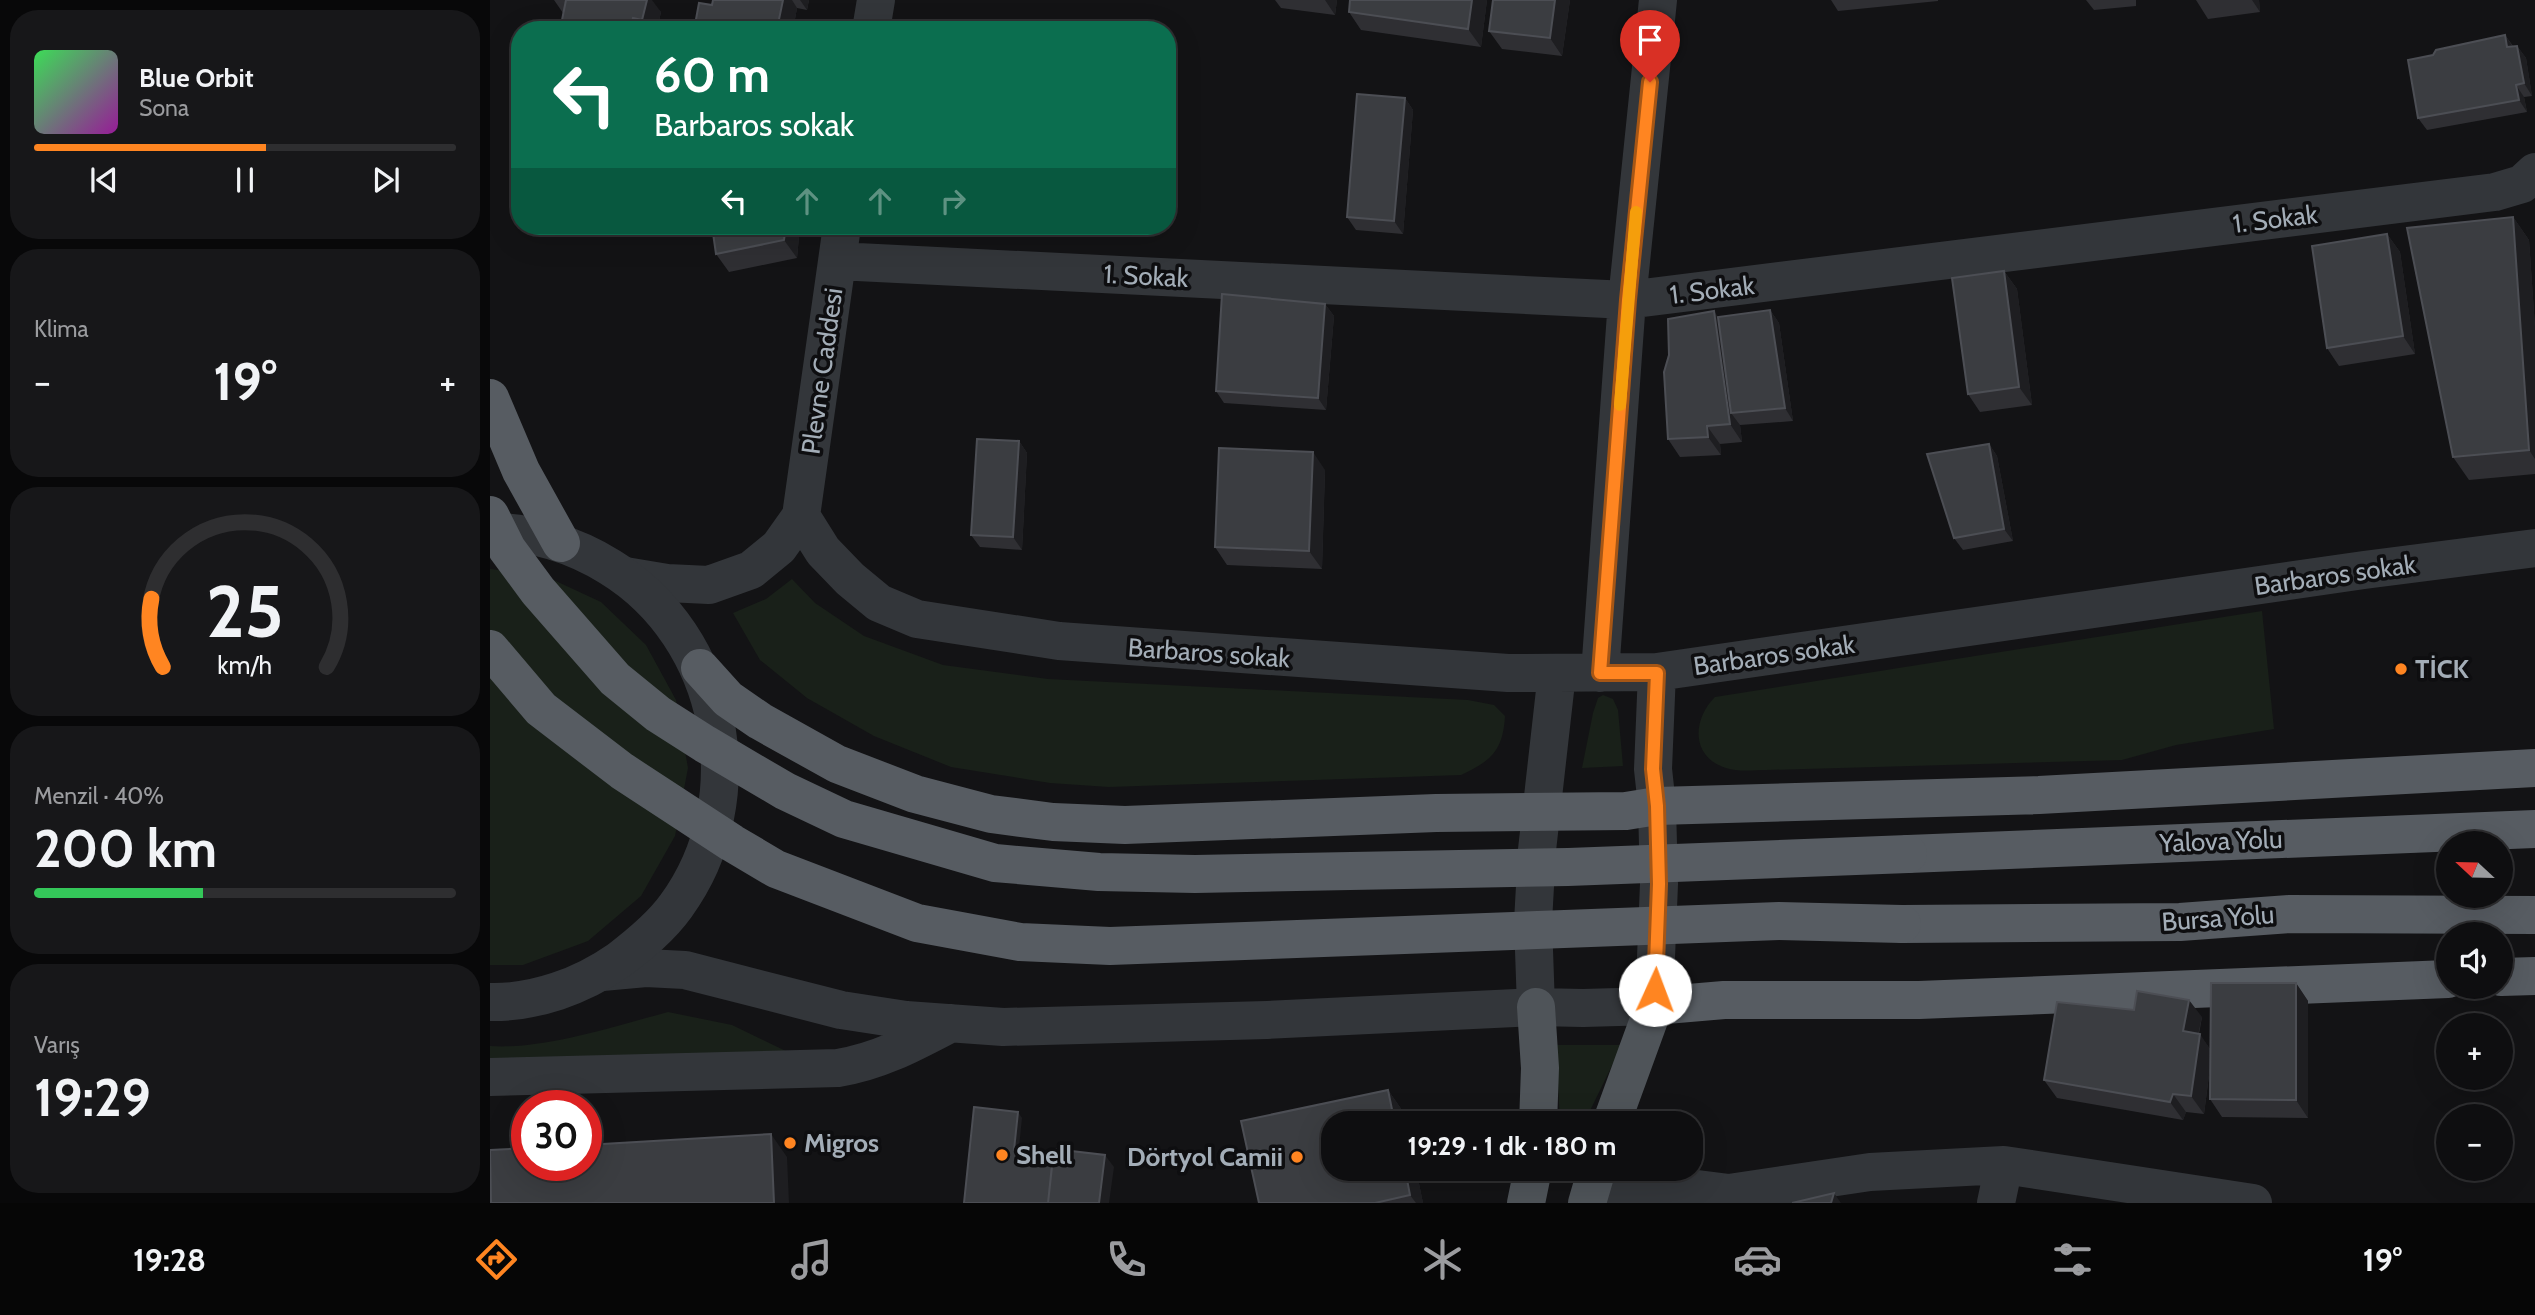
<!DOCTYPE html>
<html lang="tr">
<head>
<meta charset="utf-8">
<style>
	body { margin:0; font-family:Cabin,sans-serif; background:#171719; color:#f1f3f6; height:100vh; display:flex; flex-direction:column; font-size:26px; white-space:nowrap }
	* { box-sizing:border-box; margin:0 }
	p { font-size:23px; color:#9b9c9f }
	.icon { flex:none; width:38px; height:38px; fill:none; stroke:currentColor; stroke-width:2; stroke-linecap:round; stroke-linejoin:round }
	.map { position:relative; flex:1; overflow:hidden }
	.sheet { display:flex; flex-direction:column; gap:10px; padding:10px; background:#080809; width:490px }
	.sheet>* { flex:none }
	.banner { position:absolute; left:21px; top:21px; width:665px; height:214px; border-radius:28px; box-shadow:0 7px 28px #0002,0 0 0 2px #2e2e30; background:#0b6e4f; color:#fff; overflow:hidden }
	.needle { width:46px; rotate:292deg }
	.buttons { position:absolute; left:1946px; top:831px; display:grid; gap:14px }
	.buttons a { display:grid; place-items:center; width:77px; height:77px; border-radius:50%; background:#0e0e10; box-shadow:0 7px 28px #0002,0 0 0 2px #2e2e30; font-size:35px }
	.speed { position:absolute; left:21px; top:1090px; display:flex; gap:14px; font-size:35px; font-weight:700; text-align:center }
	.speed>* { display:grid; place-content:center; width:91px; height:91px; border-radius:50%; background:#0e0e10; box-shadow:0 7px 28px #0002,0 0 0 2px #2e2e30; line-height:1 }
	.speed .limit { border:10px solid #d22; background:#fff; color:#111 }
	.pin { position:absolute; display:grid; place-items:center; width:60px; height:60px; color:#fff; margin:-72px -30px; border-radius:50% 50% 50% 0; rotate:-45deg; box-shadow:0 0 7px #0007 }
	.pin .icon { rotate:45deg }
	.me { position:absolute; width:77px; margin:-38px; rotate:2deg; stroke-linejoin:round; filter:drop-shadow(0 0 5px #0008) }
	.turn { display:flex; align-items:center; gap:24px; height:147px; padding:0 28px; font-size:32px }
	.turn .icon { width:91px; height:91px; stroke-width:2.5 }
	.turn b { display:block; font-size:49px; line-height:60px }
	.lanes { display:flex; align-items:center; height:66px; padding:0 28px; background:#0003; justify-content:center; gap:35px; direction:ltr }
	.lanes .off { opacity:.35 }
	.big { font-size:52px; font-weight:700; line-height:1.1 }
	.sheet .tile { flex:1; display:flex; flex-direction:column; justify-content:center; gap:10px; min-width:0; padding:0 24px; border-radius:28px; background:#171719 }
	.sheet .dial { align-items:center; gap:0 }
	.dial svg { height:182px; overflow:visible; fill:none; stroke:#2e2e30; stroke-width:7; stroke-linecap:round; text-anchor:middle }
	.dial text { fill:#f1f3f6; stroke:none }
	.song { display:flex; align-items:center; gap:21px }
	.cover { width:84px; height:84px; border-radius:10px; background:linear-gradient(135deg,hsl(130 70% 55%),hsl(300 70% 35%)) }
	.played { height:7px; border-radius:4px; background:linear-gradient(90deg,#ff8521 55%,#2e2e30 55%) }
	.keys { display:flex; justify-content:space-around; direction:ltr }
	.heat { display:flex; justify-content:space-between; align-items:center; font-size:38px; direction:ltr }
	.charge { height:10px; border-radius:5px; background:linear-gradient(90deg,#34c759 40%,#2e2e30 0) }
	.trip { position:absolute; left:831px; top:1111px; width:382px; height:70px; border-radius:28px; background:#0e0e10; box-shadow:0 7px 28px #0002,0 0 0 2px #2e2e30; font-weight:700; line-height:70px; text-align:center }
	.dock { display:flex; height:112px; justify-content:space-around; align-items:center; background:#060606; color:#9b9c9f }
	.dock .icon { width:49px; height:49px }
	.dock .selected { color:#ff8521 }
	.dock b { font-size:32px; color:#f1f3f6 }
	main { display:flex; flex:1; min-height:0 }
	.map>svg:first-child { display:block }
	.green { fill:#192019 }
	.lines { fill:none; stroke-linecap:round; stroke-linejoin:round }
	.minor { stroke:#33363a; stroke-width:38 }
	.tertiary { stroke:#33363a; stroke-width:38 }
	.primary { stroke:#4f5459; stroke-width:38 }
	.trunk { stroke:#575c62; stroke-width:38 }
	.trunk-bridge { stroke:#575c62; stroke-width:38 }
	.wall { fill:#2f2f33 }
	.shaded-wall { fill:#1e1e21 }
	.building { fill:#3b3d41; stroke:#4c4e54; stroke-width:2 }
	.route-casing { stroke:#a65615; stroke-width:18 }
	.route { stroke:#ff8521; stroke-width:12 }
	.slow { stroke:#f59e0b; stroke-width:12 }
	.poi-dot { fill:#ff8521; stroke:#0e0e10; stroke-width:2.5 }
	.labels { text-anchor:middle; stroke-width:7; stroke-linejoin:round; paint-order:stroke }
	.street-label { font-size:26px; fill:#a3adb7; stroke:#0e0e10 }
	.poi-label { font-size:26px; font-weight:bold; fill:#a3adb7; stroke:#0e0e10; text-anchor:start }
</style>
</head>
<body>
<main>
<section class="sheet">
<div class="tile">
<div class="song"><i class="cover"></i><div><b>Blue Orbit</b><p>Sona</p></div></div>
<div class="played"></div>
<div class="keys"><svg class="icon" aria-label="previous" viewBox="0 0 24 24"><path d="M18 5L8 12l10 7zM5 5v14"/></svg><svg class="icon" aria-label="pause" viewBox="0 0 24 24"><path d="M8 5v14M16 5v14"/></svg><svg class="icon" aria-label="next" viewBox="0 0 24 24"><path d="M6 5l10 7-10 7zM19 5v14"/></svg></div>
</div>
<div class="tile"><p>Klima</p>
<div class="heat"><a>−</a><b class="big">19°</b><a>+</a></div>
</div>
<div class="tile dial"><svg viewBox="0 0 100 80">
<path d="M14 69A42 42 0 1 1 86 69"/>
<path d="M14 69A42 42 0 0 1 9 39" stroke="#ff8521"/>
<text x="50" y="56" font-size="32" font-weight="700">25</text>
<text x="50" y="72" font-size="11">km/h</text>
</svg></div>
<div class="tile"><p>Menzil · 40%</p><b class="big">200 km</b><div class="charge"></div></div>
<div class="tile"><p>Varış</p><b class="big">19:29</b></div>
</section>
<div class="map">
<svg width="2045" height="1203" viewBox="0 0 2045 1203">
	<rect width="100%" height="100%" fill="#131315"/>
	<path class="green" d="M0 569 55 576 111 602 156 645 186 700 198 768 185 836 151 896 98 941 33 965H0Z
		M302 579 325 603 374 636 453 665 558 679 978 700 1004 705 1015 716C1013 751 1001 761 971 775L619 787 560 783 461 767 384 736 317 698 270 660 243 613 276 599Z
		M1772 611 1784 729 1686 745 1632 760 1276 770C1264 770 1248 772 1236 768 1201 757 1202 720 1225 697Z
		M1113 695 1123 699 1128 710 1133 766 1092 768 1103 713 1108 698Z
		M178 1012 242 1025 302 1054 0 1063V1046C52 1050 126 1026 178 1012Z
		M1066 1045H1132L1094 1123H1070Z"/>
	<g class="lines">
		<path class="minor" d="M381 30 386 0
			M347 261 1137 300 2005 192 2032 184 2045 172
			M311 516 333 551 360 579 389 603 427 619 569 641 1018 673 1167 672 1874 570 2045 548
			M135 576 177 583 219 585 261 570 289 547 311 516 352 226
			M1067 673 1047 850 1043 922 1046 1007 1093 1008 1164 1006 1169 884 1167 806 1163 769 1167 672
			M1110 673 1137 300 1168 0
			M112 972 156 968 195 970 351 1010 416 1020 513 1027 777 1020 1046 1007
			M0 1077 348 1068C390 1061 423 1043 461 1023
			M1102 1185H1176L1239 1193 1380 1172 1514 1165 1763 1203
			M1506 1203 1514 1165"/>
		<path class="tertiary" d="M0 532C41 531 85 545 120 567 234 637 265 798 186 906 171 927 150 944 129 960 92 986 45 1003 0 1002"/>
		<path class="primary" d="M1046 1007 1050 1068 1048 1124
			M1121 1124 1164 1006
			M1036 1203 1043 1169
			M1097 1203 1107 1169"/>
		<path class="trunk" d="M0 398 31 471 71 543
			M210 668 238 699 270 721 347 764 425 794 501 814 563 822 635 825 946 813 1136 811 1167 806 1549 795 2045 768
			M1418 854 2045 829
			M1412 924 1690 922 1800 914 2045 915
			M2011 977 2045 976
			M1164 1006 1234 1000H1429L1958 979"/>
		<path class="trunk-bridge" d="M0 515 17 549 48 591 125 679 168 714 215 744 295 791 354 819 505 863 609 872 705 874 1078 867 1418 854
			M0 649 51 709 132 771 242 843 286 869 427 923 530 942 620 946 1289 921 1412 924"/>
	</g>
	<path class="wall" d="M64 0H157L171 12 167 30H70L73 13Z
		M223 0H319L317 10 307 8 303 30H204L222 5Z
		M785 0H847L845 15 791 8Z
		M860 0H997L991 47 871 30 859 12Z
		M1003 0H1080L1072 56 1012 49 999 31Z
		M1341 0H1448V1L1348 11Z
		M1596 0H1646V6L1604 10Z
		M1706 0H1769L1770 12 1718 19Z
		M2015 35 2023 46H2027L2036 58 2042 96 2034 97 2037 112 1937 130 1928 118 1943 55Z
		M915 98 923 110 913 234 866 230 857 217Z
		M2023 217 2039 240 2045 327V474L1979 480 1963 457Z
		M222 226H310L307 258 239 272 226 254Z
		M1897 234 1910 252 1925 354 1849 366 1837 348Z
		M1514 271 1527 289 1542 405 1490 412 1478 394Z
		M835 304 844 316 836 410 734 403 726 391Z
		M1280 310 1289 323 1303 421 1250 425 1252 442 1230 444 1231 455 1190 457 1178 439 1179 355 1228 317Z
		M529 441 537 453 532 550 490 547 481 535Z
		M1499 444 1507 456 1523 541 1473 550 1464 538Z
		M835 470 832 569 737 565 725 547Z
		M1806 983 1818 1001V1118L1732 1117 1720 1099V1068L1714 1114 1696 1112 1693 1120 1567 1098 1554 1080 1712 1017 1709 1034 1720 1049Z
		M898 1090 914 1113 916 1124H844V1169H926L933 1203H769L751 1121Z"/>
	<path class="shaded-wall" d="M157 0H162L171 12 167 30H159L152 20Z
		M293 0H302L307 8 303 30H287V29Z
		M310 0H319L317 10Z
		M835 0H847L845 15Z
		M982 0H997L991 47 978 29Z
		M1065 0H1080L1072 56 1060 38Z
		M1762 0H1769L1770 12Z
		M143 18 151 30H140Z
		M2015 35 2023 47H2017Z
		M2027 46 2036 58 2042 96 2034 83Z
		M2026 85 2034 97 2037 112 2029 100Z
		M915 98 923 110 913 234 904 221Z
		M2023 217 2039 240 2045 327V459L2039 450Z
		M296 226H310L307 258 294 240Z
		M1897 234 1910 252 1925 354 1913 336Z
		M1514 271 1527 289 1542 405 1529 387Z
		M835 304 844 316 836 410 828 398Z
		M1280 310 1289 323 1303 421 1295 408Z
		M1224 311 1237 329 1241 413 1250 425 1252 442 1240 424Z
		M1217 426 1230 444 1231 455 1218 437Z
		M529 441 537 453 532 550 523 537Z
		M1499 444 1507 456 1523 541 1514 529Z
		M823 452 835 470 832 569 819 551Z
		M1806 983 1818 1001V1118L1806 1100Z
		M1699 1000 1712 1017 1705 1048 1693 1031Z
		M1710 1034 1722 1052 1714 1114 1701 1096Z
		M898 1090 914 1113 916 1124H905Z
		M1683 1094 1696 1112 1693 1120 1680 1102Z
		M528 1112 532 1118 528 1157 524 1150Z
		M281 1134 297 1157 299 1203H284Z
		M615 1155 624 1167 619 1203H609Z
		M915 1169H926L933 1203H926L920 1195Z
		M1344 1193 1351 1203H1341Z"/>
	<path class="building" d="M76 0H157L152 20 143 18 140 30H70Z
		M223 0H293L287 29 292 30H204L209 3 222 5Z
		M860 0H982L978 29 859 12Z
		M1003 0H1065L1060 38 999 31Z
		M2015 35 2017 47 2027 46 2034 83 2026 85 2029 100 1928 118 1918 60 1943 55 1946 50Z
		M867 94 915 98 904 221 857 217Z
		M2023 217 2039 450 1963 457 1917 228Z
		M222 226H296L294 240 226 254Z
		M1897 234 1913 336 1837 348 1822 246Z
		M1514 271 1529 387 1478 394 1462 278Z
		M732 294 835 304 828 398 726 391Z
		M1280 310 1295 408 1241 413 1228 317Z
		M1224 311 1240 424 1217 426 1218 437 1178 439 1174 372 1179 355 1178 319Z
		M487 439 529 441 523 537 481 535Z
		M1499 444 1514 529 1464 538 1437 454Z
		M729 448 823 452 819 551 725 547Z
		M1721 983H1806V1100L1720 1099Z
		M1647 991 1699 1000 1693 1031 1710 1034 1701 1096 1683 1094 1680 1102 1554 1080 1567 1002 1644 1010Z
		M898 1090 905 1124H844V1169H915L920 1195 885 1203H769L751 1121Z
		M484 1107 528 1112 524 1150 563 1155 558 1203H474Z
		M281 1134 284 1203H1L0 1150 37 1148V1166H96V1145Z
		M564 1149 615 1155 609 1203H558Z
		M1344 1193 1341 1203H1302Z"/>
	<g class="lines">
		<defs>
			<path id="route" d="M1160 82 1138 300 1110 673H1167L1163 769 1167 806 1169 884 1165 990"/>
		</defs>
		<use href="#route" class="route-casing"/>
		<use href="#route" class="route"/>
		<path class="slow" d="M1130 405 1146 212"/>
	</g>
	<g class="poi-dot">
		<circle cx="1911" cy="669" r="7"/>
		<circle cx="300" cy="1143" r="7"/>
		<circle cx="512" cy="1155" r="7"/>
		<circle cx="807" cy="1157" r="7"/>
	</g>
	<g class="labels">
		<g class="street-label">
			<text transform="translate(1785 219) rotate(-7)" y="9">1. Sokak</text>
			<text transform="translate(656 276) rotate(3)" y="9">1. Sokak</text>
			<text transform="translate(1222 290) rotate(-7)" y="9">1. Sokak</text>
			<text transform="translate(332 371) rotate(-82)" y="9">Plevne Caddesi</text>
			<text transform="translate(1845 575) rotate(-8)" y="9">Barbaros sokak</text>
			<text transform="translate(719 653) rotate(4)" y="9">Barbaros sokak</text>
			<text transform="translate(1284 655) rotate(-8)" y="9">Barbaros sokak</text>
			<text transform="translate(1731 841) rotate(-2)" y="9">Yalova Yolu</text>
			<text transform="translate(1728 918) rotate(-4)" y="9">Bursa Yolu</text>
		</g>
		<g class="poi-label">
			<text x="1925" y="678">TİCK</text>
			<text x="314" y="1152">Migros</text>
			<text x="526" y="1164">Shell</text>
			<text x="793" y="1166" text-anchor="end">Dörtyol Camii</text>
		</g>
	</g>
</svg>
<div class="buttons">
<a><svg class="needle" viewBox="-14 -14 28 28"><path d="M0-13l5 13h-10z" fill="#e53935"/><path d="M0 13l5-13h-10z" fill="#9b9c9f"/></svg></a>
<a><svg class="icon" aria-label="sound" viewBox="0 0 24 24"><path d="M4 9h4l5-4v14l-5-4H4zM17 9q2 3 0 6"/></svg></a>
<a>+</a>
<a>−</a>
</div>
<div class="speed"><div class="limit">30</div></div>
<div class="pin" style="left:1160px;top:82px;background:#d93025"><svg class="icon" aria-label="arrive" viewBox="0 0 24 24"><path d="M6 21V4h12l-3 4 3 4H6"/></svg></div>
<svg class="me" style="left:1165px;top:990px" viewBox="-20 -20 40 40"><circle r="19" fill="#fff"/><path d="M0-13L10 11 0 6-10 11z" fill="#ff8521"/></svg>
<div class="trip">19:29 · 1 dk · 180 m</div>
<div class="banner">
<div class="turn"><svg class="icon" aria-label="left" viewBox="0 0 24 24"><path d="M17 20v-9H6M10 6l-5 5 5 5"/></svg><div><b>60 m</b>Barbaros sokak</div></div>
<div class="lanes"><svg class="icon" aria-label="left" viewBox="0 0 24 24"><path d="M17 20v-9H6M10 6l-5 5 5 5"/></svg><svg class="icon off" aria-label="ahead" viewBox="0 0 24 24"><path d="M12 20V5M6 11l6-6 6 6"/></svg><svg class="icon off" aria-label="ahead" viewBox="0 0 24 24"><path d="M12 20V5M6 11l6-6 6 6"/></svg><svg class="icon off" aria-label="right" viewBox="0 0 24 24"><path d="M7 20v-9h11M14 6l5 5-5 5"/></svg></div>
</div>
</div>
</main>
<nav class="dock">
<b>19:28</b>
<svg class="icon selected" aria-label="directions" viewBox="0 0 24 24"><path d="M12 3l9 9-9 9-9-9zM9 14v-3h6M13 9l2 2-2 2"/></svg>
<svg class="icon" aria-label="music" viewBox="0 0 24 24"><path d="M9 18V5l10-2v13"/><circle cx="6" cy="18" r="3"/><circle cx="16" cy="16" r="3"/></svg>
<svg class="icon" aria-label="phone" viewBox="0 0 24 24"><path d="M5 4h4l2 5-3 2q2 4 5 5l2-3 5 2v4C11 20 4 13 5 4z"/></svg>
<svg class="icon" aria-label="climate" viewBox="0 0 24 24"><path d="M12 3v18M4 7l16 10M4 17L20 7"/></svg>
<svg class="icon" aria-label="car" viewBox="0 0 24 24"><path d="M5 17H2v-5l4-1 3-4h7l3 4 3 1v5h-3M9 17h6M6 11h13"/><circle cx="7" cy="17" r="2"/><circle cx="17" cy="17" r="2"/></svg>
<svg class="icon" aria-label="filters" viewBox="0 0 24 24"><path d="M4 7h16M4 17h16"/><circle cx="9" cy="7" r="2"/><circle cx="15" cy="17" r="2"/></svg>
<b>19°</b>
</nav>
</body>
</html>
